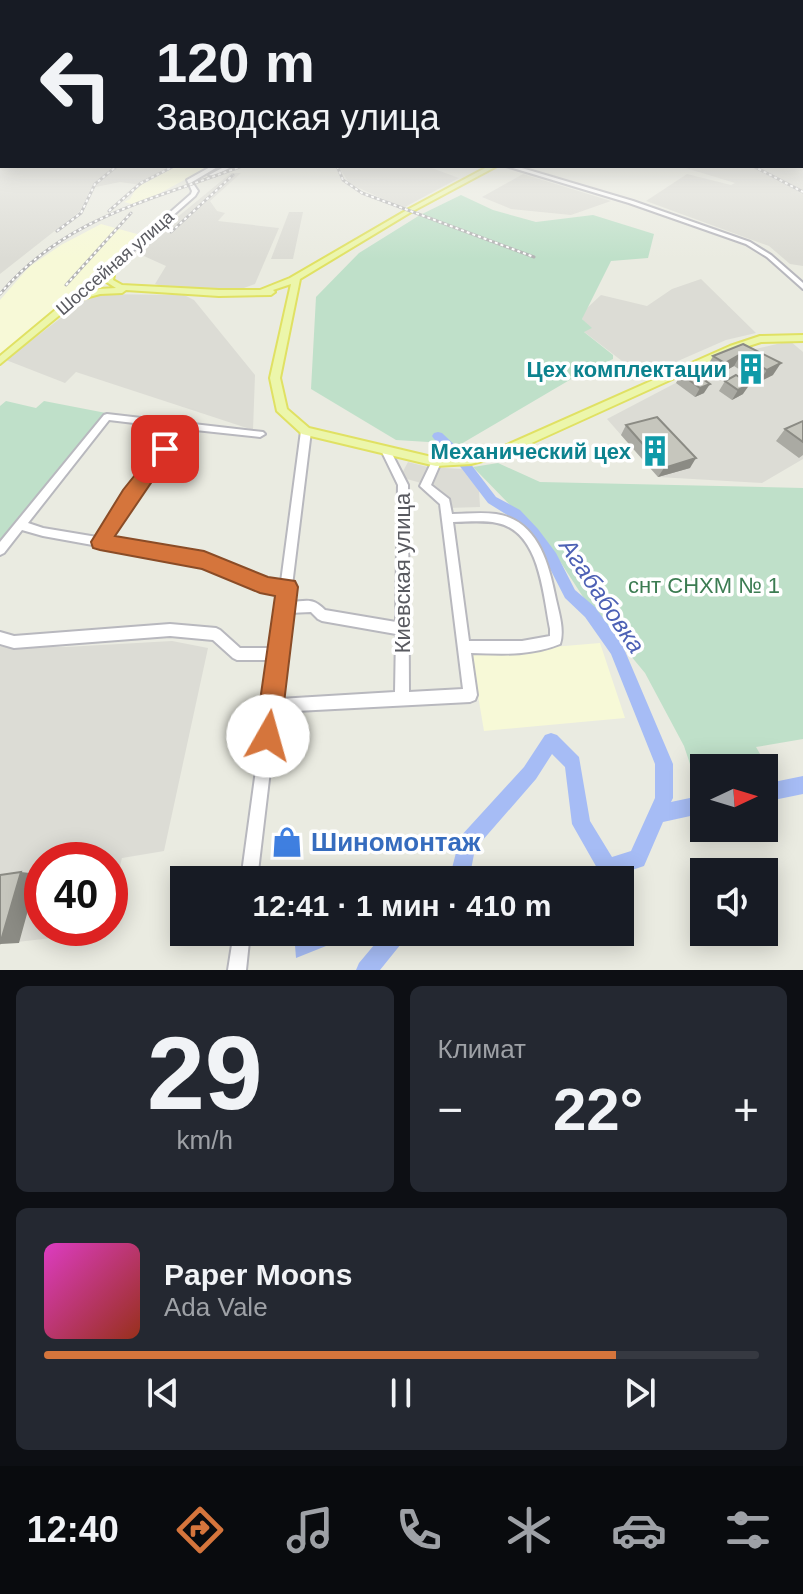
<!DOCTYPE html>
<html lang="ru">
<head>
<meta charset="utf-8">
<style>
	body { margin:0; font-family:Helvetica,sans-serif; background:#242831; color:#f1f3f6; height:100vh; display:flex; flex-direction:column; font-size:30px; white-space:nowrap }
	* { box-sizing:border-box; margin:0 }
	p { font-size:26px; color:#9ea1a6 }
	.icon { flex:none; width:44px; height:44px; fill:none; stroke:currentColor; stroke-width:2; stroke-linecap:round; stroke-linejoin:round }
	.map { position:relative; height:970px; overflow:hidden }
	.side { display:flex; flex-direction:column; gap:16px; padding:16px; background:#0d0f14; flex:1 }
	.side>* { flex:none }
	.hud { position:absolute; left:0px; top:0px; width:804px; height:168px; box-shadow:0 4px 20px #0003; background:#171b24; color:#f1f3f6; overflow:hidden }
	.needle { width:52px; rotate:86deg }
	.buttons { position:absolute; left:690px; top:754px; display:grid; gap:16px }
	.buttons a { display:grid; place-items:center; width:88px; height:88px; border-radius:0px; background:#171b24; box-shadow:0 4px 20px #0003; font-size:40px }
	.speed { position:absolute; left:24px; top:842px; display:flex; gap:16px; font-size:40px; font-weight:700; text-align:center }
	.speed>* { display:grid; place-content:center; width:104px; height:104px; border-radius:50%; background:#171b24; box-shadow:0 4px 20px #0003; line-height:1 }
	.speed .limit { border:12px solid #d22; background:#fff; color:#111 }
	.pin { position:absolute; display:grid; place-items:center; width:68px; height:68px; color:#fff; margin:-34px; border-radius:16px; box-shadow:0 4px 12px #0006 }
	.me { position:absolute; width:88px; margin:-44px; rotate:7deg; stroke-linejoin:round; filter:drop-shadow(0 0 6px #0008) }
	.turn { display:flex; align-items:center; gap:28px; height:168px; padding:0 24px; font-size:36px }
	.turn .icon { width:104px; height:104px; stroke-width:2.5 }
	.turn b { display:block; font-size:56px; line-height:68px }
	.big { font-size:60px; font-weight:600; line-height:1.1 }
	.side .card { flex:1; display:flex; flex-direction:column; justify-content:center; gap:12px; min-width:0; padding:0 28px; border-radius:12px; background:#242831 }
	.side .dial { align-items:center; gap:0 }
	.dial b { font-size:104px; line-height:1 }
	.song { display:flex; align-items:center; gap:24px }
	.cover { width:96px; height:96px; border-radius:12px; background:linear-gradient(135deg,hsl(310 70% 55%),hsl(10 70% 35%)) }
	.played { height:8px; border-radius:4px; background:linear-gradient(90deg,#d5753c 80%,#363941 80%) }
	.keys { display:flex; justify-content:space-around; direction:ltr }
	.heat { display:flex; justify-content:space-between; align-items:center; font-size:44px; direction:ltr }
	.side .tiles { flex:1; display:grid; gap:16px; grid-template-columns:1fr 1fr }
	.card:last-child { grid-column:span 2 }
	.trip { position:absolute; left:170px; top:866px; width:464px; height:80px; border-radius:0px; background:#171b24; box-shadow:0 4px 20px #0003; font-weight:600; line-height:80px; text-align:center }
	.tab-bar { display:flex; height:128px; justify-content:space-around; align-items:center; background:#090b0e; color:#9ea1a6 }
	.tab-bar .icon { width:56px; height:56px }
	.tab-bar .current { color:#d5753c }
	.tab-bar b { font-size:36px; color:#f1f3f6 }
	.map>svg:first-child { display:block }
	.commercial { fill:#f7f9d7 }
	.industrial { fill:#dcdcd5 }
	.green { fill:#bfe0c9 }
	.water { fill:#a6bcf5 }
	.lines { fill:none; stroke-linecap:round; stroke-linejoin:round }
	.river { fill:#a6bcf5; fill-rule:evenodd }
	.minor-casing { stroke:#b8b8be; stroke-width:4 }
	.major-casing { stroke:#e0e163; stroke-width:4 }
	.minor { fill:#fff; fill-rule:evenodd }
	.major { fill:#ecf6ab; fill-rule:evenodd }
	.rail-casing { stroke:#b3b3b4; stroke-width:3 }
	.rail { stroke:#fff; stroke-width:2; stroke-dasharray:3; stroke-linecap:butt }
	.wall { fill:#aaaaa3 }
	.shaded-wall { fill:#8b8b84 }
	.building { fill:#c6c6bd; stroke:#8b8b84; stroke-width:2 }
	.route { fill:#d5753c; stroke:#8a4c27; stroke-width:2 }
	.labels { text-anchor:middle; stroke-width:7; stroke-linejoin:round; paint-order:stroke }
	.far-street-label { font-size:18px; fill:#595a60; stroke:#fff }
	.culture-label { font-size:22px; font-weight:bold; fill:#0d838f; stroke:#fff; text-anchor:end }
	.street-label { font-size:22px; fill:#595a60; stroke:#fff }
	.park-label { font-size:22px; fill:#3c7c52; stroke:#fff }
	.water-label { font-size:24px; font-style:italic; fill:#4d61b5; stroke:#fff }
	.near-shop-label { font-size:26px; font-weight:bold; fill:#366cbe; stroke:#fff; text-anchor:start }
</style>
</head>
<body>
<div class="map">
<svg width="803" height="970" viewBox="0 0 803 970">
	<rect width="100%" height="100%" fill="#eaebe1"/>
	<path class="commercial" d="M177 166H210L151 198 132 204 124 202 130 199 137 187Z
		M101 224 144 236 0 356V300L29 267 61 245Z
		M600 643 625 718 484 731 471 654Z"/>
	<path class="industrial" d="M0 123 2 166H177L141 185 120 182 91 188 80 211 0 274Z
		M803 154V266L790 264 769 246 646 201 687 174 731 185 735 183 679 166H802Z
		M338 166H426L459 178 403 208 350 184Z
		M231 173H241L210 201 217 211 225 213 218 221 279 228 255 284 241 289 170 288 155 284 166 266 135 252Z
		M523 174 611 201 571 215 511 209 482 197Z
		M289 212H303L293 259H271Z
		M701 279 756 333 726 340 639 378 632 373 635 371 583 331 591 328 582 319 585 310 601 295 647 306 672 289Z
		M92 294 184 295 194 300 255 375 253 430 76 372 65 383 6 360Z
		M790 341 803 352V459L762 483 658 477 607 419 729 355Z
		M408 462 428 467 462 469 479 491 480 507 447 508 428 485 400 477Z
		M172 641 208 648 164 851 122 858 110 906V860H42V928H104L103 932 0 944V646L66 647Z"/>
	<path class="green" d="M461 195 493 210 536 222 593 215 654 234 648 258 611 261 582 319 592 328 584 332 613 355V359L573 378 461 444 396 440 311 389 316 297 359 253 420 215Z
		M6 401 36 408 44 401 106 413 0 541V406Z
		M498 463 540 482 803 488V739L756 747 770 771 765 784 764 768H704V787L697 785 684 746 645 673 587 603 550 546 473 467Z"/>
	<path class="water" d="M294 932H351L341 940 296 958Z"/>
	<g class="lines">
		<path class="river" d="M438 432 442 433 460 450 496 497 520 510 538 529 556 553 575 590 595 607 622 644 673 764V798L671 802 704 795V813L663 822 644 866 608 878 601 875 572 824 565 767 552 754 536 779 475 849 469 880H449L460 837 524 767 545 735 551 733 557 735 579 757 590 821 612 857 631 851 655 798V764L611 654 585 617 565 598 546 561 528 537 512 518 488 503 452 456 434 439 432 436 434 433Z
			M803 776V794L764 802V784Z
			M385 932H408L405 939 380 970H356L359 963Z"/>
		<defs>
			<path id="minor" d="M802 134H803V137H802Z
				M212 166H219L192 182 198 191 195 196 94 285H90V283L191 194 192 191 187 180Z
				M226 166H233L214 176 209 175Z
				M506 166H515L633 201 750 242 771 255 803 283V289L767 257 746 244 629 203Z
				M107 414 263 432 265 434 260 437 186 429 133 498 108 539 204 555 268 582H281L301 431 303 429H309L311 431 290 602C307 601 312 597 325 610L396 622 398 485 381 450 386 447 389 448 408 485 409 692 463 689 440 504 420 486 433 459H439L441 462 431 485 449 499 452 514C466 514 481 512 496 514 536 520 548 560 555 595 558 610 565 629 560 644 531 656 502 654 471 653L477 695 475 700 470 702 277 712 257 880H241L271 660H237L233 658 213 640 170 636 14 648 0 644V632L14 636 170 624 216 628 220 630 240 648H272L280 592H268L203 565 43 536 22 530 4 553 0 555V542L104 415ZM109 420 176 428 125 492 97 537 43 528 28 523ZM453 522C467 522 483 520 497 523 540 531 543 595 550 629V636L522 641H469ZM311 612 318 619 322 621 396 634 395 692 279 699 289 613Z
				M234 932H250L246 970H228Z"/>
			<path id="major" d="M489 166H497L411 212 300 279 280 378 287 409 309 428 436 458 471 456 498 449 730 346 760 336 803 335V341L761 342 736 350 505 455 471 464 436 466 302 434 277 411 270 378 291 284 273 290 275 292 271 295 219 296 126 290 122 293 100 294 78 300 0 364V356L89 282 96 284 86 294 99 289 116 288 105 281 109 263 116 265 113 280 122 285 219 290H260L290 278 407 210Z"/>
		</defs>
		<use href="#minor" class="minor-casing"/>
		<use href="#major" class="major-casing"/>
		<use href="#minor" class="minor"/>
		<use href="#major" class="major"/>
		<defs>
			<path id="rail" d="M337 166 343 180 362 193 534 257
				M753 166 803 192
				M109 211 141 183 174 166
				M57 231 81 213 95 184 117 166
				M171 232 233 175
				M66 285 131 213
				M0 294C66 216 151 201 242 166"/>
		</defs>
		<use href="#rail" class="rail-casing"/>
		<use href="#rail" class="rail"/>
	</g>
	<path class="wall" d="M743 344 773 375 759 382 734 366 718 375 707 367 713 356Z
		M690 370 704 393 695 397 676 383 681 374Z
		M725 381 743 394 732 400 719 391Z
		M803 421V455L799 458 776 441 785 429Z
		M626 425 690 468 658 477 621 435Z"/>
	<path class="shaded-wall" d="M741 354 734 366 718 375 725 363Z
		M781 363 773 375 759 382 767 370Z
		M710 384 704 393 695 397 700 388Z
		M750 384 743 394 732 400 738 390Z
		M696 458 690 468 658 477 664 468Z
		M291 834 293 835 292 848 290 847Z
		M21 872 38 874 19 943 0 944Z"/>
	<path class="building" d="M743 344 781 363 767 370 741 354 725 363 713 356Z
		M690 370 710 384 700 388 681 374Z
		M736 375 750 384 738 390 725 381Z
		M657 417 696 458 664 468 626 425Z
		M803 421V442L785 429Z
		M279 834H291L290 847H277Z
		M21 872 0 944V875Z"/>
	<linearGradient id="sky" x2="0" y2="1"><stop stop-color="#8db7ed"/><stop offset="0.47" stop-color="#f6f6f2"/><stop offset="1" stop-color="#f6f6f2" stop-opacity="0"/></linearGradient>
	<rect width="803" height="259" fill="url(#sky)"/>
	<path class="route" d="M165 443 174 449 115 536 204 551 268 577 295 581 298 587 280 736 277 745 268 749 259 745 255 736 275 596 260 593 202 569 100 550 93 548 91 542 123 490 159 445Z"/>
	<defs>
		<symbol id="building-bare" viewBox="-9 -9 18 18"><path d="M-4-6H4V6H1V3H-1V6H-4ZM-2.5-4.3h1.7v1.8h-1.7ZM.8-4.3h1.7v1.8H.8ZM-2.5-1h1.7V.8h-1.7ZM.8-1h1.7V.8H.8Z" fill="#0f9aa8" stroke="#fff" stroke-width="2.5" paint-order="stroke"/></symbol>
		<symbol id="shop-bare" viewBox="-9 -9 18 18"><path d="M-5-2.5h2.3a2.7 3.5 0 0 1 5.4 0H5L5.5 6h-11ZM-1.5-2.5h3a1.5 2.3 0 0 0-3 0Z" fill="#3f7fe0" stroke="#fff" stroke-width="2.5" paint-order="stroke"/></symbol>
	</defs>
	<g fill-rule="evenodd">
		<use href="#building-bare" x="729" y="347" width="44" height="44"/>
		<use href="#building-bare" x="633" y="429" width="44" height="44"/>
		<use href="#shop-bare" x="265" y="820" width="44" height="44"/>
	</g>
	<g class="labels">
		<g class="far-street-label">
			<text transform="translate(115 263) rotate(-41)" y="6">Шоссейная улица</text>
		</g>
		<g class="culture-label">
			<text x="727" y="377">Цех комплектации</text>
			<text x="631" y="459">Механический цех</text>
		</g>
		<g class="street-label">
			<text transform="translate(402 573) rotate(-90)" y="8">Киевская улица</text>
		</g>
		<g class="park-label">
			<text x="704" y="593">снт СНХМ № 1</text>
		</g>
		<g class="water-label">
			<text transform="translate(602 596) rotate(56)" y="8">Агабабовка</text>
		</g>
		<g class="near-shop-label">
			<text x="311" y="851">Шиномонтаж</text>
		</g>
	</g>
</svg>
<div class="buttons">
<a><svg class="needle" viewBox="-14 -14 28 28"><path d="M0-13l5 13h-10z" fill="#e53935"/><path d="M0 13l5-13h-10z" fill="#9ea1a6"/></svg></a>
<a><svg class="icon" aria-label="sound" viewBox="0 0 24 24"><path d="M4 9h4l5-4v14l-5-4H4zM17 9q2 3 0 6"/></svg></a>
</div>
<div class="speed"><div class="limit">40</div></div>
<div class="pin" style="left:165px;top:449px;background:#d93025"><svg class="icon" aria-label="arrive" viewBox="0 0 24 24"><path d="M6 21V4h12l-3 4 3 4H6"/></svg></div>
<svg class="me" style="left:268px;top:736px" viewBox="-20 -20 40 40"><circle r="19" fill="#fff"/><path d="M0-13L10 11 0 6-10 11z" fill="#d5753c"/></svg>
<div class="trip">12:41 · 1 мин · 410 m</div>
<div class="hud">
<div class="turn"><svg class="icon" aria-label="left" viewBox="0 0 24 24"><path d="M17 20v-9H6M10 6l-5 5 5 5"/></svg><div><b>120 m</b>Заводская улица</div></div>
</div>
</div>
<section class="side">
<div class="tiles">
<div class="card dial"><b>29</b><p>km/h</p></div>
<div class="card"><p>Климат</p>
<div class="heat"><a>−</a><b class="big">22°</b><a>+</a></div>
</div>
<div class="card">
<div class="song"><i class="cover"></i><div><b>Paper Moons</b><p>Ada Vale</p></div></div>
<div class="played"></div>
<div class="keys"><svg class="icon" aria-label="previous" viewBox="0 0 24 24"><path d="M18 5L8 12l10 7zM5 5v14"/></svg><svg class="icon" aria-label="pause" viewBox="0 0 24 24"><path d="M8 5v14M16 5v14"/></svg><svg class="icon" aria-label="next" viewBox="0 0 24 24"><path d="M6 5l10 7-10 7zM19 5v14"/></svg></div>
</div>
</div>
</section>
<nav class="tab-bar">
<b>12:40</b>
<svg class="icon current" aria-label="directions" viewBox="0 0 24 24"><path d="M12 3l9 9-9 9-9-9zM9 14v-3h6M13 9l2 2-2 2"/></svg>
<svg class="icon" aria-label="music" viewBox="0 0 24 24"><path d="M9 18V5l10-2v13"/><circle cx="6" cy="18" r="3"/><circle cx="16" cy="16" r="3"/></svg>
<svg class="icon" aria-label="phone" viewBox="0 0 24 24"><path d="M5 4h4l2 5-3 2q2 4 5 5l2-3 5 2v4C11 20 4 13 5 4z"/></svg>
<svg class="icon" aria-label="climate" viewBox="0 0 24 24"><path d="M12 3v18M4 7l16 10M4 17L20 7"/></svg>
<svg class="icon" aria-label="car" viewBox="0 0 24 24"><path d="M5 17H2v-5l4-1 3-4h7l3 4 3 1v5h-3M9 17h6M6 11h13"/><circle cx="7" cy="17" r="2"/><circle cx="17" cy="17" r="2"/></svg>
<svg class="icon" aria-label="filters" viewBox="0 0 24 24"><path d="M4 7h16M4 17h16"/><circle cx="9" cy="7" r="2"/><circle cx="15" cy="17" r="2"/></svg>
</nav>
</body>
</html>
